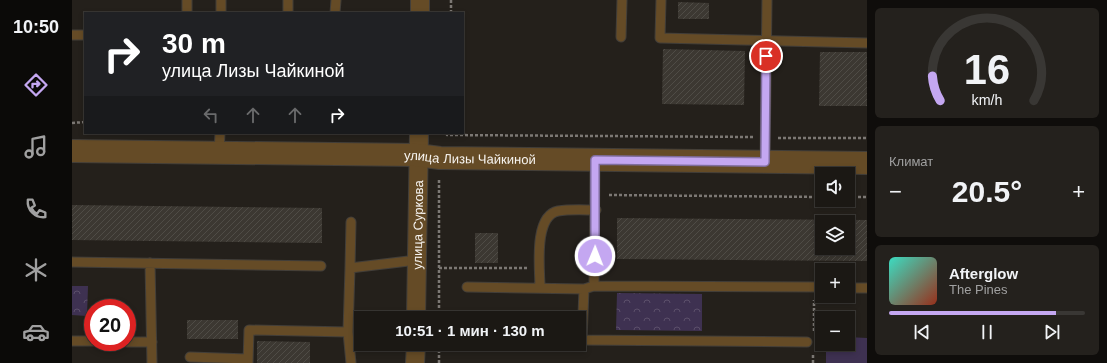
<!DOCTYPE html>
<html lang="ru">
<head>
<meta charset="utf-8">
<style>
	body { margin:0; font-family:Arial,sans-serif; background:#24211d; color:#f1f3f6; height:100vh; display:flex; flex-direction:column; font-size:15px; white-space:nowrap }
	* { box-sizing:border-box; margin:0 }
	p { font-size:13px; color:#a0a0a0 }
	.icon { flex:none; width:22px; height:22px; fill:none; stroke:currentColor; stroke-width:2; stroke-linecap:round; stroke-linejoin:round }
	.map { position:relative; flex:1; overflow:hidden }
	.panel { display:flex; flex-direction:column; gap:8px; padding:8px; background:#0f0d0b; width:240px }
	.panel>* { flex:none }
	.banner { position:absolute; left:12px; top:12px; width:380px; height:122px; border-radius:0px; box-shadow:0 2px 6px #0003,0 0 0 1px #393734; background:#202124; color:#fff; overflow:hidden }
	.fabs { position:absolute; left:743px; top:167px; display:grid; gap:8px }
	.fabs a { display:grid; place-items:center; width:40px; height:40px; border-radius:0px; background:#1b1814; box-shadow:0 2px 6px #0003,0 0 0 1px #393734; font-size:20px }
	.speed { position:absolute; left:12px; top:299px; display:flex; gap:8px; font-size:20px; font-weight:700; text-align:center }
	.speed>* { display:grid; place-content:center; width:52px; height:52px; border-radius:50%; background:#1b1814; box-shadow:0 2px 6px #0003,0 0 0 1px #393734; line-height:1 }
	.speed .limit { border:6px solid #d22; background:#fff; color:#111 }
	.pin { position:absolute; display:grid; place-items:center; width:34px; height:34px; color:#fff; margin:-17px; border:2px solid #fff; border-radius:50%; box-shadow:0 1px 4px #0007 }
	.me { position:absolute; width:44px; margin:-22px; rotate:1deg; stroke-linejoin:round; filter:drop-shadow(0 0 3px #0008) }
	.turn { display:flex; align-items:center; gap:14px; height:84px; padding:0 12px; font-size:18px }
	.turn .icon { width:52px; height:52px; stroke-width:2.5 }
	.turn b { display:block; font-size:28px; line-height:34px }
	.lanes { display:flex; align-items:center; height:38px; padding:0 12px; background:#0003; justify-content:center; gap:20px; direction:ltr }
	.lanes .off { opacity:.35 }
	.big { font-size:30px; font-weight:700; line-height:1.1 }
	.panel .tile { flex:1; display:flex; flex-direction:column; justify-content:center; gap:6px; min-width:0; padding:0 14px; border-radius:6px; background:#24211d }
	.panel .dial { align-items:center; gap:0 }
	.dial svg { height:104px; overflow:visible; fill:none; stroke:#393734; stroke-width:7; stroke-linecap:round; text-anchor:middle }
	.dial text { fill:#f1f3f6; stroke:none }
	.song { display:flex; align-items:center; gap:12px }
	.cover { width:48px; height:48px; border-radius:6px; background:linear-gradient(135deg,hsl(170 70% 55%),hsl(10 70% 35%)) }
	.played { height:4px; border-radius:2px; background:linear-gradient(90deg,#c4a7f1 85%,#393734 85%) }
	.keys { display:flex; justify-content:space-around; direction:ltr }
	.heat { display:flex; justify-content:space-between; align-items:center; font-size:22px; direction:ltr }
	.trip { position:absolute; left:282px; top:311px; width:232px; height:40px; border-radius:0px; background:#1b1814; box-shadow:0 2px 6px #0003,0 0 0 1px #393734; font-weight:700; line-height:40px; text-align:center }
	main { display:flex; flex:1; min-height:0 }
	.tab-bar { display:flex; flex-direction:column; width:72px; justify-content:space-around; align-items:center; background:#0b0a08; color:#a0a0a0 }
	.tab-bar .icon { width:28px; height:28px }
	.tab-bar .selected { color:#c4a7f1 }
	.tab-bar b { font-size:18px; color:#f1f3f6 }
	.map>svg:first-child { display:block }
	.park { fill:url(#park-crowns) }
	.garden { fill:#3e3151 }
	.building { fill:url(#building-hatch); fill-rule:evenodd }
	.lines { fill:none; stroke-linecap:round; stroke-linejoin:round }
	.service-casing { stroke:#423e39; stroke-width:11 }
	.minor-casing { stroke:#423e39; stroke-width:20 }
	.tertiary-casing { stroke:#423e39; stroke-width:24 }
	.path { stroke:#7c7874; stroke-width:2.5; stroke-dasharray:3 2; stroke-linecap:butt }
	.service { stroke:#654b26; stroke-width:9 }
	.minor { stroke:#654b26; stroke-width:18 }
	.tertiary { stroke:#654b26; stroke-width:22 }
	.route-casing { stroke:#7f6d9d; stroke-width:10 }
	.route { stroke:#c4a7f1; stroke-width:7 }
	.labels { text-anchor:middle; stroke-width:4; stroke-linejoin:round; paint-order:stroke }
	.street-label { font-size:13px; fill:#f7f4f0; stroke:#0c0a08 }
</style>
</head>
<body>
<main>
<nav class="tab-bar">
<b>10:50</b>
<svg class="icon selected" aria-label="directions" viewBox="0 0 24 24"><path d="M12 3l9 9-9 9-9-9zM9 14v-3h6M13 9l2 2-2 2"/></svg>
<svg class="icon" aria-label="music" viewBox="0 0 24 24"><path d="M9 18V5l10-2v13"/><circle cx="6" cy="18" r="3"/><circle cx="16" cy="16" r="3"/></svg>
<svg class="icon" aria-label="phone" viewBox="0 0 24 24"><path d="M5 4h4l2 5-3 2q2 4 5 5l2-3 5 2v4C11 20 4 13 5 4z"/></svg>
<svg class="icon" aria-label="climate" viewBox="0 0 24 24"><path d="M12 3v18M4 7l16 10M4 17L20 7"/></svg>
<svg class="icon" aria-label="car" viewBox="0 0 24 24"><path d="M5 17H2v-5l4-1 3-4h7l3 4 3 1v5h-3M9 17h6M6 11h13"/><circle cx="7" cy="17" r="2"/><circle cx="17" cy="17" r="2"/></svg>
</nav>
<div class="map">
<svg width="795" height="363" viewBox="0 0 795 363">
	<defs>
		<pattern id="park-crowns" width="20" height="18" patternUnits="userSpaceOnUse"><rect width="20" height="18" fill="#3e3151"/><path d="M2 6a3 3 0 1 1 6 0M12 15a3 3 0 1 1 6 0" fill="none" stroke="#5b4f6a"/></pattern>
		<pattern id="building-hatch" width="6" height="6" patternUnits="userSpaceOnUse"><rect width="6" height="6" fill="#3c3832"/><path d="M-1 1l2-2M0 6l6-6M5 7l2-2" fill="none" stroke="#4f4c46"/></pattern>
	</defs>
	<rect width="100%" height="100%" fill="#24201b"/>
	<path class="park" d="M0 286H16L15 316 0 315Z
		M545 293 630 294V331L544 330Z"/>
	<path class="garden" d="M776 337 795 338V363H754V344H776Z"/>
	<path class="building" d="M606 2 637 3V19H606Z
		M591 49 673 51 672 105 590 104Z
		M748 52H795V106H747Z
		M0 205 250 208V243L0 240Z
		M545 218 795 220V261L545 259ZM750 222H776V248H750Z
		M403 233H426V263H403Z
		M115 320H166V339H115Z
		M185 341 238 342V363H185Z"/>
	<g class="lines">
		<defs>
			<path id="service" d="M149 0V13
				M589 0 588 38 795 43
				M115 13V0
				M216 13V0
				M263 13 264 0
				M0 35H13
				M549 37 550 0
				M147 152 148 133
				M523 160 522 286 750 287
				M693 162 695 0
				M0 262 249 266
				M78 263 80 363
				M278 268 279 222
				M395 287 512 289 522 286
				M468 288C468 270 461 216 486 211 498 209 512 210 524 210
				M776 288H795
				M507 340 735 342
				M510 340 512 289
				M0 341H21
				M55 342H80
				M118 357 176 359
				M176 363 177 330 276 332
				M279 363 276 332 278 268 345 260"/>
			<g id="minor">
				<path d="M348 13V0"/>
				<path id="s1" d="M344 318 347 133"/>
				<path d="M343 363 344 344"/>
			</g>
			<g id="tertiary">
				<path id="s2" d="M0 151 345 155 368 158 795 163"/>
			</g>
		</defs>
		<use href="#service" class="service-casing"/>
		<use href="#minor" class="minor-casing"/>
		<use href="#tertiary" class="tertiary-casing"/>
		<path class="path" d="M379 13V0
			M0 123 13 122
			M375 133V135L681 137
			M706 138H795
			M537 195 750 197
			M776 197H795
			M367 268H455
			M367 318V178
			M742 331V300
			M367 363V344
			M741 363V354"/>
		<use href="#service" class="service"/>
		<use href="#minor" class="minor"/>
		<use href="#tertiary" class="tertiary"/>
	</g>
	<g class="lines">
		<defs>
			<path id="route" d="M523 256V160L693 162 694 56"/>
		</defs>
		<use href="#route" class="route-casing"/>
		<use href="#route" class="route"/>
	</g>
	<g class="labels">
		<g class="street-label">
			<text dy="5" stroke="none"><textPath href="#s2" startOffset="398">улица Лизы Чайкиной</textPath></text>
			<text dy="5" stroke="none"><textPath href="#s1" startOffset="93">улица Суркова</textPath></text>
		</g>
	</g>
</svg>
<div class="fabs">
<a><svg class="icon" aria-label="sound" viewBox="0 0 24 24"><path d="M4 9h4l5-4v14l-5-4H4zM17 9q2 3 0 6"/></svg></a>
<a><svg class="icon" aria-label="layers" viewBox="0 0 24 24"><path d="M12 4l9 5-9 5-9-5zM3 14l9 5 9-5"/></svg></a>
<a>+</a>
<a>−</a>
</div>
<div class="speed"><div class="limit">20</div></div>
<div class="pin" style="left:694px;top:56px;background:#d93025"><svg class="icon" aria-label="arrive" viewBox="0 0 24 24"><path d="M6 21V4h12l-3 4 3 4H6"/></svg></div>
<svg class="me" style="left:523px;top:256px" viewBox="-20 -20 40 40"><circle r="17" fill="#c4a7f1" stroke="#fff" stroke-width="3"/><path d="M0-11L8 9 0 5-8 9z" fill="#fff"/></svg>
<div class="trip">10:51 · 1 мин · 130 m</div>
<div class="banner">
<div class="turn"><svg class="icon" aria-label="right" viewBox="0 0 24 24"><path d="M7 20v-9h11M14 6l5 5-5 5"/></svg><div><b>30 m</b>улица Лизы Чайкиной</div></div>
<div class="lanes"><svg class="icon off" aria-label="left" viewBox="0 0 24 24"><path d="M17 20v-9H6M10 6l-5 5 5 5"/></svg><svg class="icon off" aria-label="ahead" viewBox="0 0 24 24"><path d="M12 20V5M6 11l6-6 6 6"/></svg><svg class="icon off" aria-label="ahead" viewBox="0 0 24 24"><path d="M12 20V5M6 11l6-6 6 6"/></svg><svg class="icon" aria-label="right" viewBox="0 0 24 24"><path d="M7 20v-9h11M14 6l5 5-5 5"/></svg></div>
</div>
</div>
<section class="panel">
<div class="tile dial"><svg viewBox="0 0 100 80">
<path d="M14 69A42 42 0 1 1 86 69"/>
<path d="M14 69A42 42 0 0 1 8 50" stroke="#c4a7f1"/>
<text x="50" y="56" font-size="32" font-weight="700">16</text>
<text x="50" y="72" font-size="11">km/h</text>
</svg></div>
<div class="tile"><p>Климат</p>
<div class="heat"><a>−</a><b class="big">20.5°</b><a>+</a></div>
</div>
<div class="tile">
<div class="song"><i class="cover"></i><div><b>Afterglow</b><p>The Pines</p></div></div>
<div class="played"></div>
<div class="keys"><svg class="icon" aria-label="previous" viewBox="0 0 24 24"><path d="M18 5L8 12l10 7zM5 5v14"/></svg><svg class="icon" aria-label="pause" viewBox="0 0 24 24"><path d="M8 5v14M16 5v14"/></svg><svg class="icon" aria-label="next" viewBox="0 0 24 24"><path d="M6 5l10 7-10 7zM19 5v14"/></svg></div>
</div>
</section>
</main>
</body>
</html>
